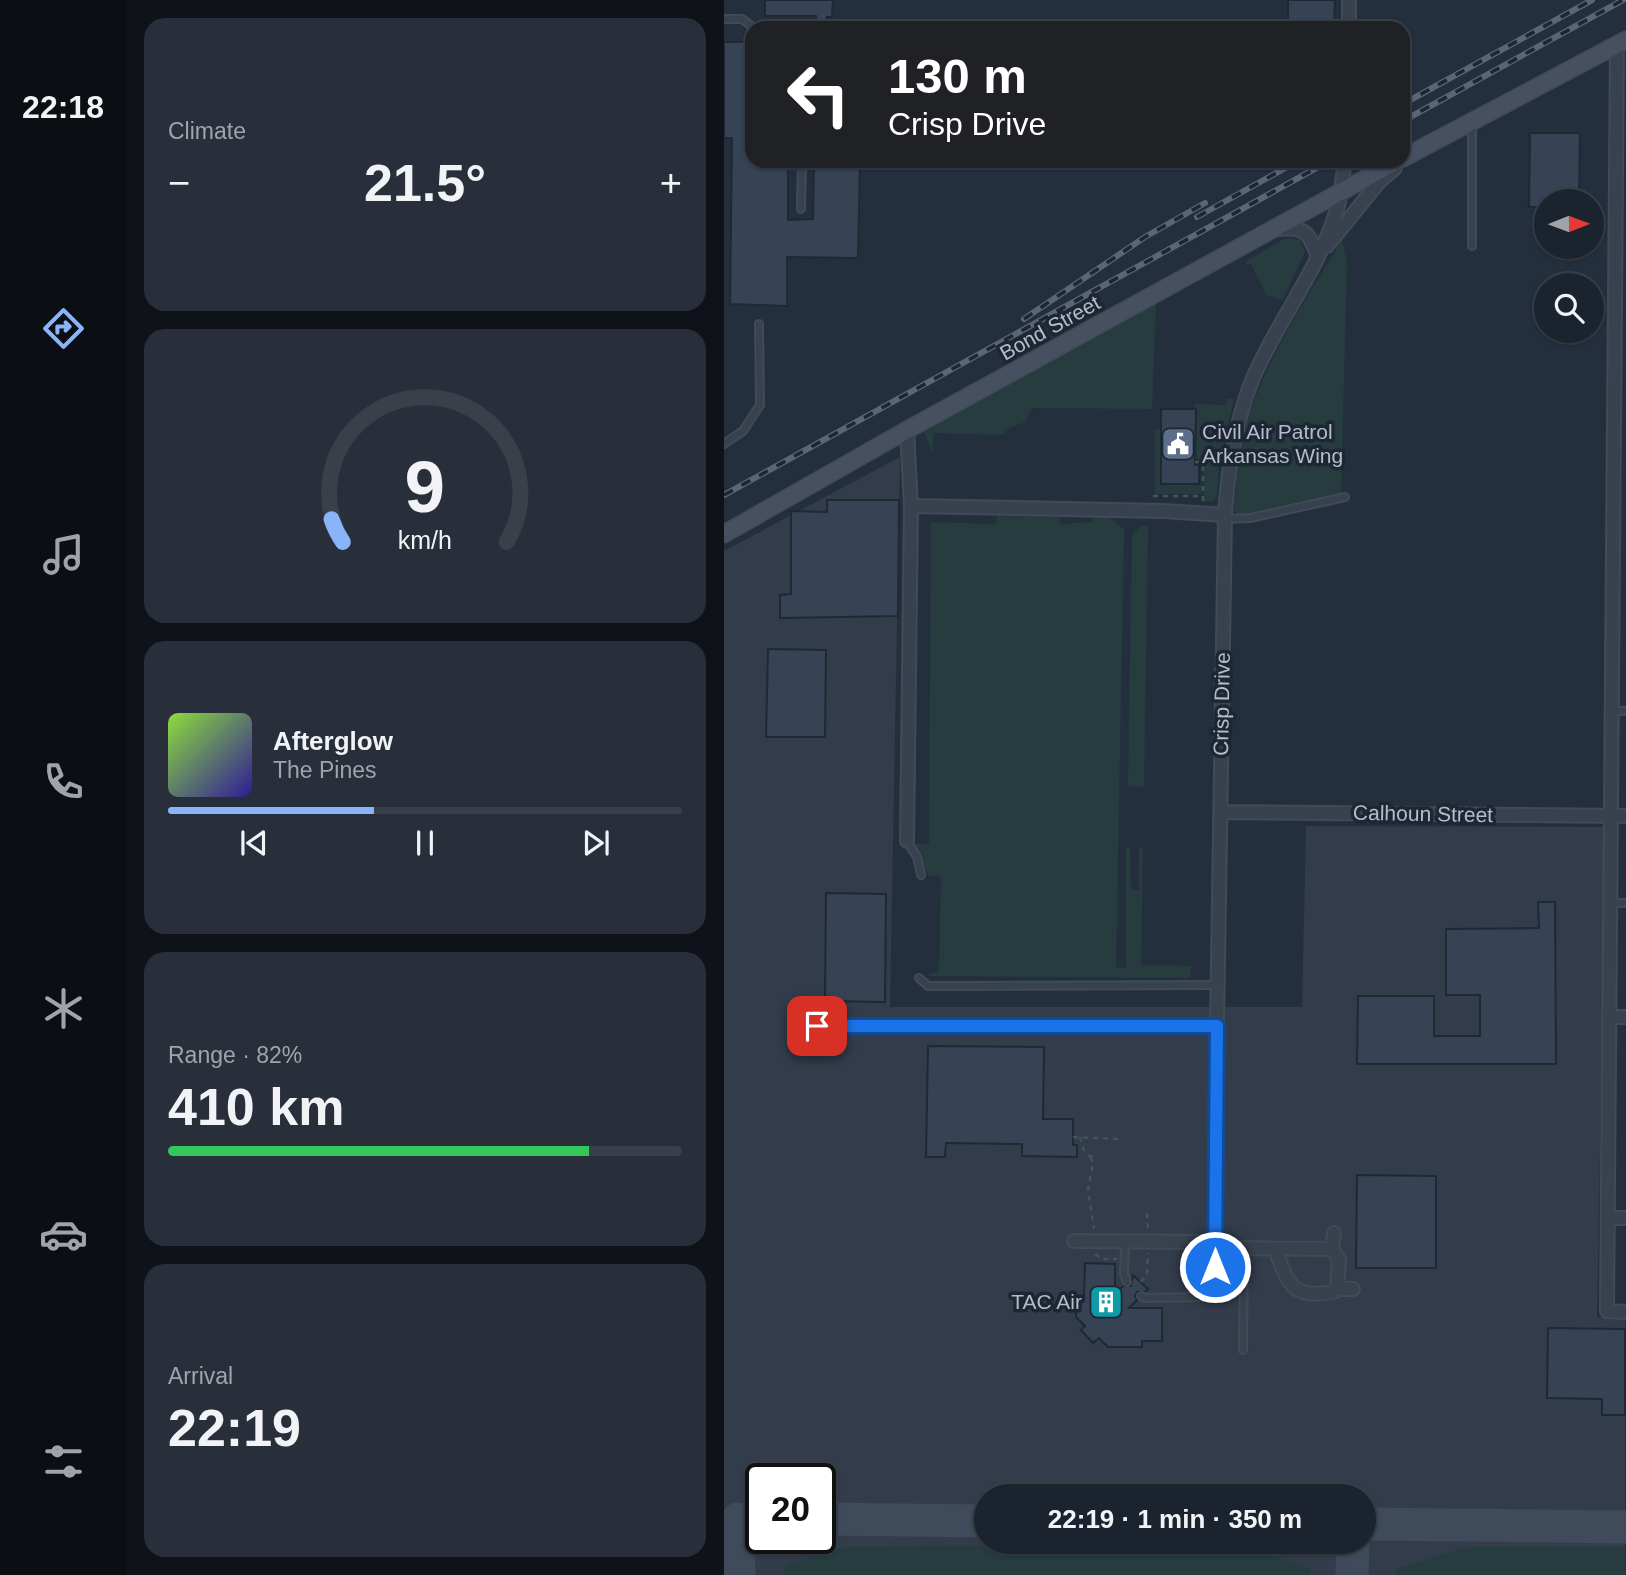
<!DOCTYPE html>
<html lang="en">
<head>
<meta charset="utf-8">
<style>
	body { margin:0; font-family:Arial,sans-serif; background:#282f3a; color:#f1f3f6; height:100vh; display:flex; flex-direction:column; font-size:26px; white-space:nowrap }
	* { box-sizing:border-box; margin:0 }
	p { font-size:23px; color:#a0a4aa }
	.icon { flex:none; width:38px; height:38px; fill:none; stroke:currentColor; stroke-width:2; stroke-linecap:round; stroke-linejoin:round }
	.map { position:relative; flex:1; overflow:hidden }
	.sheet { display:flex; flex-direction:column; gap:18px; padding:18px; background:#0f1319; width:598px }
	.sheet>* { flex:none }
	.banner { position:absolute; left:21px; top:21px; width:665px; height:147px; border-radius:21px; box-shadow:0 2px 5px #0004,0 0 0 2px #39404a; background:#202124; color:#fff; overflow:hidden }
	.needle { width:46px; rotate:89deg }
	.fabs { position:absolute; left:810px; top:189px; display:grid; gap:14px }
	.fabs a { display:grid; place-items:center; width:70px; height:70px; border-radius:50%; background:#1b232e; box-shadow:0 2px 5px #0004,0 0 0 2px #39404a; font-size:35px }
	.speed { position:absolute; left:21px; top:1463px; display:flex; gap:14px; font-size:35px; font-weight:700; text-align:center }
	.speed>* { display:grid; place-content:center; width:91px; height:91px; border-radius:50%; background:#1b232e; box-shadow:0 2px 5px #0004,0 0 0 2px #39404a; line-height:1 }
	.speed .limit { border:4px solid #111; border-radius:10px; background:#fff; color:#111 }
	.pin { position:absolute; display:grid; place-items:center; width:60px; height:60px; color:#fff; margin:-30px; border-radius:14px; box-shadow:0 4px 10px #0006 }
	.me { position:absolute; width:77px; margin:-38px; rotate:0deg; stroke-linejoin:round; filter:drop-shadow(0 0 5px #0008) }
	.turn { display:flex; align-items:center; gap:24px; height:147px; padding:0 28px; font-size:32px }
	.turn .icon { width:91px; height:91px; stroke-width:2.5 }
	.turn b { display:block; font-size:49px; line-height:60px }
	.big { font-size:52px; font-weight:700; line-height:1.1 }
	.sheet .tile { flex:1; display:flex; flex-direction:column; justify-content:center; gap:10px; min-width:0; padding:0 24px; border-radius:21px; background:#282f3a }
	.sheet .dial { align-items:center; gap:0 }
	.dial svg { height:182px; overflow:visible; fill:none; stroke:#39404a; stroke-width:7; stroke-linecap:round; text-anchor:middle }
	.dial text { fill:#f1f3f6; stroke:none }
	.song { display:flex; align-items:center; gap:21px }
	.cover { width:84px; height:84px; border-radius:10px; background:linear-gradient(135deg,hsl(90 70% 55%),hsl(250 70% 35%)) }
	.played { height:7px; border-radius:4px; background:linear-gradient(90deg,#8ab4f8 40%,#39404a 40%) }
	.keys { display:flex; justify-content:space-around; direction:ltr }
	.heat { display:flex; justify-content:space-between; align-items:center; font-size:38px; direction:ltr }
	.charge { height:10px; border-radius:5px; background:linear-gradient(90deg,#34c759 82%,#39404a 0) }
	.trip { position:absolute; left:250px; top:1484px; width:402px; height:70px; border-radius:35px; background:#1b232e; box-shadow:0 2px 5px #0004,0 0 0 2px #39404a; font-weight:700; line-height:70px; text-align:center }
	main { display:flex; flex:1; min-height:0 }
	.tab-bar { display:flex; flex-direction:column; width:126px; justify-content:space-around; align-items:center; background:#0b0e12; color:#a0a4aa }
	.tab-bar .icon { width:49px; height:49px }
	.tab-bar .on { color:#8ab4f8 }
	.tab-bar b { font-size:32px; color:#f1f3f6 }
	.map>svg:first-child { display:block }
	.airport { fill:#323c4b; fill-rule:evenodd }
	.green { fill:#263c3f }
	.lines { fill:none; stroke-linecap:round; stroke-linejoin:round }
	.taxiway { stroke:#3f4a5a; stroke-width:33 }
	.building { fill:#364354; stroke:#1f2835; stroke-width:2 }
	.lane-casing { stroke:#414a57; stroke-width:10 }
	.street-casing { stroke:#414a57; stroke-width:16 }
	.secondary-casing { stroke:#414a57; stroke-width:19 }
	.path { stroke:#3f5557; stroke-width:2.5; stroke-dasharray:5 5; stroke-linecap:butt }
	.lane { stroke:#38414e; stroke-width:6 }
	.street { stroke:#38414e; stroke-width:12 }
	.secondary { stroke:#465061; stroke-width:16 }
	.rail-casing { stroke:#5a6575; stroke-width:6 }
	.rail { stroke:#1d2633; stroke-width:3.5; stroke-dasharray:10; stroke-linecap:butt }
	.route-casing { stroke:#114b97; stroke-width:18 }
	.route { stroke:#1a73e8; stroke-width:12 }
	.labels { text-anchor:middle; stroke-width:7; stroke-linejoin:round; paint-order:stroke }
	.street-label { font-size:21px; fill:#b4bcc9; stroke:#1d2633 }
	.poi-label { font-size:21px; fill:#b4bcc9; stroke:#1d2633; text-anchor:start }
</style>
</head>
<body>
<main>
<nav class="tab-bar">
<b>22:18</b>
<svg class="icon on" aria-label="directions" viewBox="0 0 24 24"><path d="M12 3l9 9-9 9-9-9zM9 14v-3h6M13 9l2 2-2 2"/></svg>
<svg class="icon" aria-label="music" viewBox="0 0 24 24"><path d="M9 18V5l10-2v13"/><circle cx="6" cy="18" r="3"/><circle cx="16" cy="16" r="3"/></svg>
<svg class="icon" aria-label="phone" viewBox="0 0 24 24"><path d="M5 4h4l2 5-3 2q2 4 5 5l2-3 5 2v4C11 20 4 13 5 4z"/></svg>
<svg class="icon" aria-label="climate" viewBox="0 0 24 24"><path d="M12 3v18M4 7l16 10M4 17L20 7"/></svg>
<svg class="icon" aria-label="car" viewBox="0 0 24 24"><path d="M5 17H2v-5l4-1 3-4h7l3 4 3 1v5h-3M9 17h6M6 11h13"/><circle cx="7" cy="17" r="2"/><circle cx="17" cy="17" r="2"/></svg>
<svg class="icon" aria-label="filters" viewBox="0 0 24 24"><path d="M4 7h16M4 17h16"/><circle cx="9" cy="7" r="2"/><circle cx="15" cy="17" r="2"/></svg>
</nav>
<section class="sheet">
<div class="tile"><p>Climate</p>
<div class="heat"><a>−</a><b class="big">21.5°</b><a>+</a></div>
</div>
<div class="tile dial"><svg viewBox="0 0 100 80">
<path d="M14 69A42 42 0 1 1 86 69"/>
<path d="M14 69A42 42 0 0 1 9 59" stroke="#8ab4f8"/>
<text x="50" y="56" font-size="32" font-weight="700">9</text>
<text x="50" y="72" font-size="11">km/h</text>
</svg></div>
<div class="tile">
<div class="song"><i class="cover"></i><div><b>Afterglow</b><p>The Pines</p></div></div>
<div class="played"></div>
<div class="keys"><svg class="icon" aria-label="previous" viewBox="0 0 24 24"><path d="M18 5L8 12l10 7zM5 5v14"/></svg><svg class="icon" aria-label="pause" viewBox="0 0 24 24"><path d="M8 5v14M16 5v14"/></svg><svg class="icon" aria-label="next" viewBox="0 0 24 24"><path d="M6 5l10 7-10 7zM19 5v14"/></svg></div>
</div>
<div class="tile"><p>Range · 82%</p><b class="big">410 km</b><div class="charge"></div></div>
<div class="tile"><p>Arrival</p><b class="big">22:19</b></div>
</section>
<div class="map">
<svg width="902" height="1575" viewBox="0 0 902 1575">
	<rect width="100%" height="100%" fill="#242f3e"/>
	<path class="airport" d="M176 457 166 1007H578L582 826 882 827 873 1317 901 1318V1575H0V551ZM37 1479H96V1538H37ZM262 1496H640V1542H262Z"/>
	<path class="green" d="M568 238 576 240 581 252 558 301 542 294 527 264 523 265 522 261 560 239Z
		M618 240 623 262 617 493 516 515 510 512C513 478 516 439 528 406 550 347 585 294 618 240Z
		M432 302 428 409 308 408 301 422 281 430 280 435 209 433V453L199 430Z
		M503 399H510L496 460 485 459V448L482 447V459H471V404L502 405Z
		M431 429H437V484H477V494H431Z
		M480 464H495L493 494 490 501 480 502Z
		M273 516 335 517 336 524 369 522V517H384L400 529 392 967 402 968V847H406L407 890H415V847L419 848 417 965 467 966 466 978 204 976 206 973 215 972 217 877 203 875 192 844H205L207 522 272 524Z
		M417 526 424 527 420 787 404 786 408 535Z
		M516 1545 585 1568 587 1575H59L61 1565 121 1547Z
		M743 1547H901V1575H670L673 1569Z"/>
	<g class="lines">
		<path class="taxiway" d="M14 1519 15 1575
			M96 1519 262 1521
			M640 1524 902 1527
			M628 1575 629 1542"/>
	</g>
	<path class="building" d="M41 0H109L108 17H103V28H92V16H41Z
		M564 0H611L610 28H564Z
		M0 42H28V161H64V220L89 219 90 161H136L134 258 63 257V306L6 304 8 138H0Z
		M806 133H856L855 201H822V207H805Z
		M437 409H472L471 465H475V484H437Z
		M103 500H175L174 616 56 618V595L67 594V511L103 512Z
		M44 649 102 650 101 737H42Z
		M102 893 162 894 161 1002 101 1001Z
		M814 902H831L832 1064H633L634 996H710V1036H756V995H722V929L815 928Z
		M204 1046 320 1047 319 1119H349V1145H353V1157L298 1156V1144L222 1143 221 1157H202Z
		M633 1175 712 1176V1268H632Z
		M361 1263 391 1264V1294L399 1286H407L409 1275 424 1289 421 1292H413L411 1296 413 1300 405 1308H438V1341H418V1347H384L375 1338 369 1343 357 1330 361 1326 352 1317V1296H360Z
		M824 1328 901 1329V1415H878V1399L823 1398Z"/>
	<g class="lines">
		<defs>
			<path id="lane" d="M0 19H18L30 28
				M663 28 671 25
				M77 209 78 161
				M748 246V124
				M0 444 19 431 36 405 35 324
				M501 519 526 518 621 497
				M888 711H902
				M183 841 193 857 197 875
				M886 903H902
				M195 978 204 986 494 985
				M93 1025 349 1026
				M401 1242 400 1274 403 1282
				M417 1296 422 1298 482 1297C497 1288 491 1263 491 1248
				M519 1350 520 1248"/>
			<path id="street" d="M625 28V0
				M893 45 883 1311 902 1312
				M552 229C581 227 584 230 594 257
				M603 246 655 182 671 168
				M183 430 187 506
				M497 812 902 816
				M183 841 187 506 439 511 501 515
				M885 1017H902
				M493 1025 491 1248 608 1249
				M349 1026 493 1025 501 515C504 467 511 422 529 378 554 320 595 270 613 209 618 194 618 177 621 161
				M884 1218H902
				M610 1233 608 1249 615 1260 613 1289
				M350 1241 491 1242
				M551 1249C564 1283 567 1300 609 1292L613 1289H629"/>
			<path id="secondary" d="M679 158 902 40
				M0 534 183 430 673 161"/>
		</defs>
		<use href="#lane" class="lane-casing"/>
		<use href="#street" class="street-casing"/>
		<use href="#secondary" class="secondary-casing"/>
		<path class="path" d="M484 448V462
			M471 462H496
			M429 496H479
			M479 501V462
			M349 1137 394 1139
			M356 1137C359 1148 360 1157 374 1158
			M366 1157 369 1163 364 1190 370 1229
			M423 1213 424 1231
			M371 1254 378 1259H393
			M417 1282 423 1274 424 1253"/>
		<use href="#lane" class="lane"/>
		<use href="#street" class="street"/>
		<use href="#secondary" class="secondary"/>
		<defs>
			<path id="rail" d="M679 104 868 0
				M679 121 899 0
				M473 217 574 161
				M300 319 421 237 481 203
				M0 495 605 161"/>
		</defs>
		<use href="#rail" class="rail-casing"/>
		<use href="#rail" class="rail"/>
	</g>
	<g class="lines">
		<defs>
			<path id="route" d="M93 1026H493L491 1267"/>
		</defs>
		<use href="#route" class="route-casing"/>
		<use href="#route" class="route"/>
	</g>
	<defs>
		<symbol id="civic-square" viewBox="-11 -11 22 22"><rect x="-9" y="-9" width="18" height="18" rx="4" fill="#5c6f8a" stroke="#1d2633"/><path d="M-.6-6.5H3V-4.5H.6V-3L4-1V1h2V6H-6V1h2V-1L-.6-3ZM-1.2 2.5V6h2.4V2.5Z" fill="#fff"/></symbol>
		<symbol id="building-square" viewBox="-11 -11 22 22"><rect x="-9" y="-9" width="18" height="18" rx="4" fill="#0f9aa8" stroke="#1d2633"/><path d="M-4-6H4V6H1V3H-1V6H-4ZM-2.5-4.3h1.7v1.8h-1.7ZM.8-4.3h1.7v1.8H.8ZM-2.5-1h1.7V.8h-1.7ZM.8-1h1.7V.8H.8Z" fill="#fff"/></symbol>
	</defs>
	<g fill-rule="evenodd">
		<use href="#civic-square" x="435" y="425" width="38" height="38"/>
		<use href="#building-square" x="363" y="1283" width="38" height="38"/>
	</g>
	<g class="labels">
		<g class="street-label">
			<text transform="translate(326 328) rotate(-29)" y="7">Bond Street</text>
			<text transform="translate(498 704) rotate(-89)" y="7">Crisp Drive</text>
			<text transform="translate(699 814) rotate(1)" y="7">Calhoun Street</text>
		</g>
		<g class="poi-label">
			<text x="478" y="439">Civil Air Patrol<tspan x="478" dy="24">Arkansas Wing</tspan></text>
			<text x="358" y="1309" text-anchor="end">TAC Air</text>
		</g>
	</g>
</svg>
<div class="fabs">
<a><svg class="needle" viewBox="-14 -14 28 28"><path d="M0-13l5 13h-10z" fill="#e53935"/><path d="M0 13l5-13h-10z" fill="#a0a4aa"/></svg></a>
<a><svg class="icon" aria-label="search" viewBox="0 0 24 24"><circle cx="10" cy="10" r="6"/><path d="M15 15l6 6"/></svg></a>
</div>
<div class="speed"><div class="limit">20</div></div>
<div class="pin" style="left:93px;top:1026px;background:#d93025"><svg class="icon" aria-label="arrive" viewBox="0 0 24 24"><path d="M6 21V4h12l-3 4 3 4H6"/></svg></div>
<svg class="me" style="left:491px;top:1267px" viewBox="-20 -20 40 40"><circle r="17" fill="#1a73e8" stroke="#fff" stroke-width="3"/><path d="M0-11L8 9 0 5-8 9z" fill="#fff"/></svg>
<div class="trip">22:19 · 1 min · 350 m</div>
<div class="banner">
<div class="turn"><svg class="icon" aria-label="left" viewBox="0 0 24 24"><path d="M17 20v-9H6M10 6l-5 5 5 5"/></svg><div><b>130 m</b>Crisp Drive</div></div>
</div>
</div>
</main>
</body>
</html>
